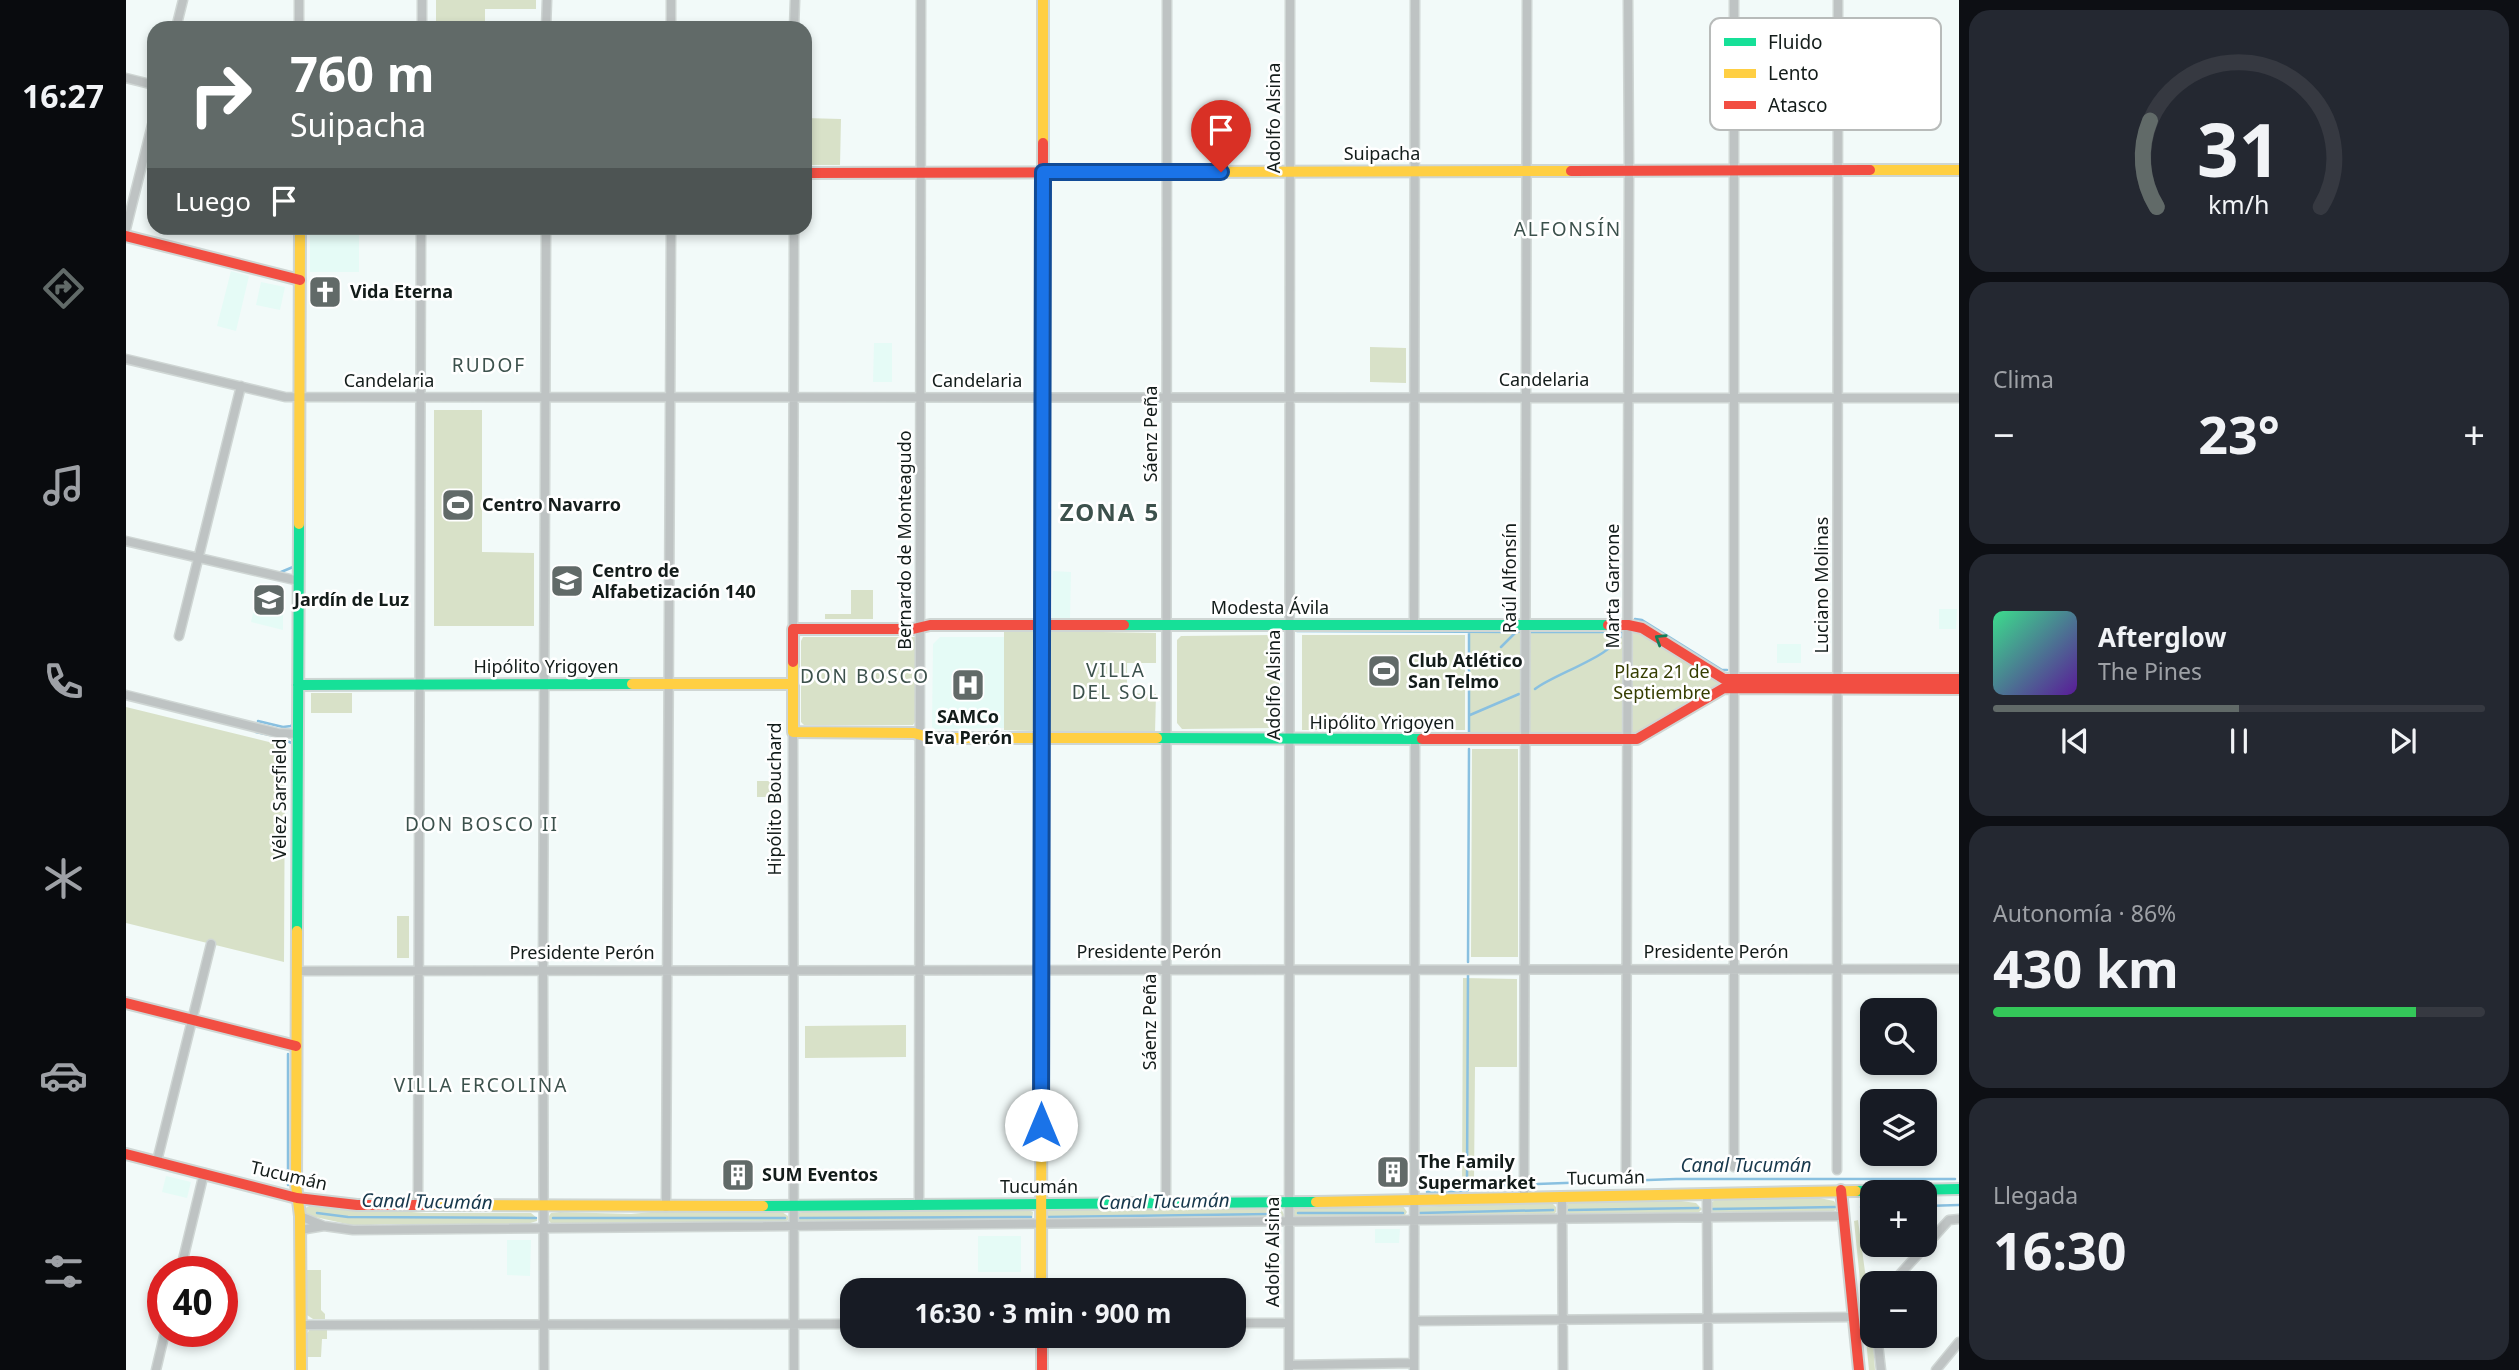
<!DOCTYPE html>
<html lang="es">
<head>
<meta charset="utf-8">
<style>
	body { margin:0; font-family:"Noto Sans",sans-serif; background:#242831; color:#f1f3f6; height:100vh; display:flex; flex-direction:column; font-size:26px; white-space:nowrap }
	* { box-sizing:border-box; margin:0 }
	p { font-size:23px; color:#9ea1a6 }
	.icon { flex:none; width:38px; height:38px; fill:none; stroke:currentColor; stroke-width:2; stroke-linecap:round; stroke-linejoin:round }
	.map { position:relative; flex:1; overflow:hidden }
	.panel { display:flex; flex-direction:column; gap:10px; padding:10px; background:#0d0f14; width:560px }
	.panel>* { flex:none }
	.guide { position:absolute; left:21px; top:21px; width:665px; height:214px; border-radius:21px; box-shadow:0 4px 10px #0003; background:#616a68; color:#fff; overflow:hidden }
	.buttons { position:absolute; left:1734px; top:998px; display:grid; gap:14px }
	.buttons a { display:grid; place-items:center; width:77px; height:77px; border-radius:14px; background:#171b24; box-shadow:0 4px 10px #0003; font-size:35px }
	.speed { position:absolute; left:21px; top:1256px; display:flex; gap:14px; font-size:35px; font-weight:700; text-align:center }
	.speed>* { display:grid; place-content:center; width:91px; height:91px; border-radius:50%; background:#171b24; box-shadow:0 4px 10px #0003; line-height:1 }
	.speed .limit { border:10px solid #d22; background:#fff; color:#111 }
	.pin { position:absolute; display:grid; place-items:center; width:60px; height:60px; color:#fff; margin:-72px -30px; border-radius:50% 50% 50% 0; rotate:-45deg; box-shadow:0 0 7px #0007 }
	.pin .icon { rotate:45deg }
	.me { position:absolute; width:77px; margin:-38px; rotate:0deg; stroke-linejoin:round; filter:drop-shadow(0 0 5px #0008) }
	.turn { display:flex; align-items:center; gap:24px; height:147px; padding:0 28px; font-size:32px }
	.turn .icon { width:91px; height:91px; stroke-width:2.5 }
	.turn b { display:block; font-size:49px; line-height:60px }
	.then { display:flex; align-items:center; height:66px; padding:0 28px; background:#0003; gap:14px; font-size:26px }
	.big { font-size:52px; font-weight:700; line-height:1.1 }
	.panel .tile { flex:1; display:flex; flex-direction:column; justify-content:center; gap:10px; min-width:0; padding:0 24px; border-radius:21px; background:#242831 }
	.panel .dial { align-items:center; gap:0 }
	.dial svg { height:182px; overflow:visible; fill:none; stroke:#363941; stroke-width:7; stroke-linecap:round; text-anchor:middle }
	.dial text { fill:#f1f3f6; stroke:none }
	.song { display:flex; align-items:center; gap:21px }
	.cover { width:84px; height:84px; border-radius:10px; background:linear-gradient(135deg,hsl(150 70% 55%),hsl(270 70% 35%)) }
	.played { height:7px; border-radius:4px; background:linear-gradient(90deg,#616a68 50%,#363941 50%) }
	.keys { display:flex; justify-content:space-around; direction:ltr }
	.heat { display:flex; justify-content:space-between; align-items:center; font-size:38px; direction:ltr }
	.charge { height:10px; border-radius:5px; background:linear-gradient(90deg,#34c759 86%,#363941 0) }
	.trip { position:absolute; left:714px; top:1278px; width:406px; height:70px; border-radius:21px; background:#171b24; box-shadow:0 4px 10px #0003; font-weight:700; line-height:70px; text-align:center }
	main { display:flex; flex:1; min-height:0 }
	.menu { display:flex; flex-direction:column; width:126px; justify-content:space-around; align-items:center; background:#090b0e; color:#9ea1a6 }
	.menu .icon { width:49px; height:49px }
	.menu .current { color:#616a68 }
	.menu b { font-size:32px; color:#f1f3f6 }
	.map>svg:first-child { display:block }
	.built { fill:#e5fbf6 }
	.green { fill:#d8e1c8 }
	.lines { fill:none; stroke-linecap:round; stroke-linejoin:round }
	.stream { stroke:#89c0e0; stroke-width:2.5 }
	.street-casing { stroke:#cfd6d4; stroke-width:11 }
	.fast-casing { stroke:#cfd6d4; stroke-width:14 }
	.slow-casing { stroke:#cfd6d4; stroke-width:14 }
	.jam-casing { stroke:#cfd6d4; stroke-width:14 }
	.street { stroke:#bec3c3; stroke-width:8 }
	.fast { stroke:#16e098; stroke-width:10 }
	.slow { stroke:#ffcf43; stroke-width:10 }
	.jam { stroke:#f24e42; stroke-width:10 }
	.oneway { stroke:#147e59 }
	.route-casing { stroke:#114b97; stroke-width:18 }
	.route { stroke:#1a73e8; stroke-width:12 }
	.labels { text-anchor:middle; stroke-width:5; stroke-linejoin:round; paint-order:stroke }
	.street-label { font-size:18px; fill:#131c1a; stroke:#fff }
	.poi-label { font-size:18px; font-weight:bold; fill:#131c1a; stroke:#fff; text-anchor:start }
	.park-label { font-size:18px; fill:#363e02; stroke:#fff }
	.neighbourhood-label { font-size:19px; letter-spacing:2px; fill:#3c514c; stroke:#fff }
	.water-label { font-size:19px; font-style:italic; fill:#17384c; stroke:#fff }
	.district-label { font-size:24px; font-weight:bold; letter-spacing:2px; fill:#3c514c; stroke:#fff }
	.key { fill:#fff; stroke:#b8bbba; stroke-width:2 }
	.key-label { font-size:19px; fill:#131c1a }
</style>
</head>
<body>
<main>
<nav class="menu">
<b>16:27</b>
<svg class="icon current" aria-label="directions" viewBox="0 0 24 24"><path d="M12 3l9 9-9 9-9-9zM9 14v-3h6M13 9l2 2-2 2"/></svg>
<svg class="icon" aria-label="music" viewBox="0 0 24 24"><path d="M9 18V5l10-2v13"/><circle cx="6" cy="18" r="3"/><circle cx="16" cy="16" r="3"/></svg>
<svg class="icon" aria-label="phone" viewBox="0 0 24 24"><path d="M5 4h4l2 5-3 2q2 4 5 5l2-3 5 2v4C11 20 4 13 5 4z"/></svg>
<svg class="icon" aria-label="climate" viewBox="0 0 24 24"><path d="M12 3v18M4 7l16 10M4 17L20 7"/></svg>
<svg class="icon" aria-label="car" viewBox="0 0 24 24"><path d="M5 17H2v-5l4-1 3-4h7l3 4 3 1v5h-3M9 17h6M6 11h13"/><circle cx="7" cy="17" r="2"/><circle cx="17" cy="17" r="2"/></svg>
<svg class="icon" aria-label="filters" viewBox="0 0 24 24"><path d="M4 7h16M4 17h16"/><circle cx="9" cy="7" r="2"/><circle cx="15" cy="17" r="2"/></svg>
</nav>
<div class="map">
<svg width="1833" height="1370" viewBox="0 0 1833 1370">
	<rect width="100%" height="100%" fill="#f2faf9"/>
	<path class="built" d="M184 228H233V272H184Z
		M105 271 123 276 110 331 91 326Z
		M135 282 159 287 154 310 130 305Z
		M748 343H766V382H747Z
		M927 571 945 572 944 619H926Z
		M134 584 157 590V630L125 622Z
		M1813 609H1831L1830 629H1813Z
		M814 637H878V728L809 729 806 727 807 644Z
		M1651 644H1675V663H1651Z
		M40 1176 65 1182 61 1198 36 1192Z
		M1249 1229H1274L1273 1243H1249Z
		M852 1236H895V1272H852Z
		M381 1240H405L404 1276 381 1275Z"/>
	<path class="green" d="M310 0H410V9H359V24H310Z
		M679 118 715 119 714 165H679Z
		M1244 347 1280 348V383L1244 382Z
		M308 410H356V552L408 553V626H308Z
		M725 590H747V619H699V614H725Z
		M1343 625H1502V739L1343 740Z
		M1510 629 1594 680 1596 684 1510 734 1505 733 1504 631Z
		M878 631H908L909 633V728L906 731 878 730Z
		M923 631 1030 633V663H1001V693L1030 694 1029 733H922Z
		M1153 635V728L1056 729 1051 723V640L1055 636Z
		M1176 635H1339V730H1176Z
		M677 637H789V722L787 725H678L675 722V641Z
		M185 693H226V713H185Z
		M0 707 151 744 159 756 158 962 0 923Z
		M1346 749H1392V957H1345Z
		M631 781H653V797H631Z
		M271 916H283V958H271Z
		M1337 978 1391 979V1067H1349L1348 1182 1336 1187Z
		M780 1025V1057L679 1058V1026Z
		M1684 1196 1708 1201 1712 1208 1705 1213 1590 1214 1585 1211 1584 1204 1591 1198Z
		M1447 1200H1548L1570 1203 1576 1209 1571 1214 1440 1215 1438 1207Z
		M1418 1201 1426 1203 1430 1207V1212L1426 1216 1292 1217V1207Z
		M186 1205 300 1213H405L411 1218V1221L401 1224H260L230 1226 180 1215 179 1208Z
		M1277 1206 1281 1212 1277 1218H1168L1166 1211 1172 1207Z
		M938 1208C1009 1211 1080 1208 1151 1208H1155L1158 1215 1156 1218 921 1221 918 1218 920 1212 924 1209Z
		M818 1209 903 1210 907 1212 906 1219 675 1223 672 1219 673 1213 680 1211Z
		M536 1211 656 1212 662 1216V1220L657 1223 426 1224 421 1219 425 1213 434 1212 505 1214Z
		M1732 1220 1745 1316 1749 1370H1743L1728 1221Z
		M179 1270H195V1310L199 1314V1319H187L181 1315Z
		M184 1329H201V1339H196L195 1357H180V1335Z"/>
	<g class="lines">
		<path class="stream" d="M155 572 167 567
			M1509 619 1516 620 1596 670H1601
			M1171 631 1391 632
			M1405 632H1496
			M1375 647 1389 633 1394 631
			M1409 689C1430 673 1491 655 1497 631
			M1344 715 1393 694
			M132 721 157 727 165 726 168 723
			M130 732 144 735
			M1343 732V630
			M150 737 166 743
			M1342 962 1343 749
			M1342 974 1341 1182 1347 1189
			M1411 1184 1550 1179H1829
			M162 1185V1054
			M1301 1192H1337L1352 1186 1390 1185
			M1799 1206 1833 1205
			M1735 1207H1746
			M1587 1209 1709 1207
			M1443 1210 1572 1208
			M191 1213 222 1217 410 1218
			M1172 1213H1277
			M1294 1213 1427 1210
			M922 1217 1154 1214
			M427 1218H659
			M674 1218 905 1217"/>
		<defs>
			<path id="street" d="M173 0V28
				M50 28 57 0
				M296 28V0
				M420 28 421 0
				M545 28V0
				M668 28 669 0
				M0 78 28 85
				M0 229 28 117
				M0 359 159 397 1833 398
				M0 541 173 581
				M1288 625 1289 0
				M667 629 668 228
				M53 636 115 386
				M0 695 152 733 172 734
				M667 732 668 1370
				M171 971 1833 969
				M31 1161 85 944
				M1608 1167V0
				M1711 1170 1712 0
				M1500 1172 1503 171 1502 0
				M1581 1193 1582 1370
				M1398 1197 1401 0
				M1436 1197 1437 1370
				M1040 1204 1041 0
				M793 1205 795 0
				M292 1206 295 228
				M540 1207 545 228
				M174 1216 198 1226 227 1230 1718 1216
				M174 1230 198 1226
				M54 1272 78 1173
				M1766 1283 1823 1220 1833 1219
				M1288 1321 1728 1317
				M1108 1323H1163
				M174 1325 726 1324
				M1751 1335 1755 1370
				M1163 1365 1288 1363
				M30 1370 39 1332
				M418 1370 417 971 420 228
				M1163 1370 1164 0
				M1288 1370 1289 740
				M1810 1370 1833 1342"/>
			<path id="fast" d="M998 625H1482
				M172 685 506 684
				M1031 738 1296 739
				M171 931 173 524
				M1730 1191 1833 1189
				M637 1206 1190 1202"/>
			<path id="slow" d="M917 143V0
				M1744 170H1833
				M1035 172 1445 171
				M173 524 174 228
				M667 662V732L788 733 805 738H1031
				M506 684H667
				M171 931 170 1185 174 1216 175 1370
				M1190 1202 1730 1191
				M306 1205 637 1206
				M915 1290 916 722"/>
			<path id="jam" d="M1445 171 1744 170
				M679 173 1035 172
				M0 236 174 280
				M1482 625H1502L1516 628 1598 679H1833
				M667 662V629H787L804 625H998
				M916 722 917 143
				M1296 739H1511L1598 688 1833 689
				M0 1003 170 1046
				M0 1154 171 1198 231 1205H306
				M1715 1190 1733 1370
				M916 1335V1370"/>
		</defs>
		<use href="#street" class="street-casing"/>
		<use href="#fast" class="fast-casing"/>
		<use href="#slow" class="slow-casing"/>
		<use href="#jam" class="jam-casing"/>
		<use href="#street" class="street"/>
		<use href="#fast" class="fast"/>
		<use href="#slow" class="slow"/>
		<use href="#jam" class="jam"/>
	</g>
	<defs><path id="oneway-chevron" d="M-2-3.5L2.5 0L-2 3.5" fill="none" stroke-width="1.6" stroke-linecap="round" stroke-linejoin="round" transform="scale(1.75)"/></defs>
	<use class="oneway" href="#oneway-chevron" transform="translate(1534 639) rotate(-148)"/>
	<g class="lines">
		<defs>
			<path id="route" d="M915 1125 917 172H1095"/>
		</defs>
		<use href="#route" class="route-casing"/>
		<use href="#route" class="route"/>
	</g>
	<defs>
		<symbol id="church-square" viewBox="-11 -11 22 22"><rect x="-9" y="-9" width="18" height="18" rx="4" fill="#616a68" stroke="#fff"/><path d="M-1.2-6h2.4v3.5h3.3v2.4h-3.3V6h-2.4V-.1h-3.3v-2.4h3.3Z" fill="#fff"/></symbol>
		<symbol id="stadium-square" viewBox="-11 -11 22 22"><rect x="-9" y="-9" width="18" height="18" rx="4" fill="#616a68" stroke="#fff"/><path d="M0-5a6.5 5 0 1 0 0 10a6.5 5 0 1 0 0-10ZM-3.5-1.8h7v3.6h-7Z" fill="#fff"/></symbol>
		<symbol id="school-square" viewBox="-11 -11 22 22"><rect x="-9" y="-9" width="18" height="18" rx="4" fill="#616a68" stroke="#fff"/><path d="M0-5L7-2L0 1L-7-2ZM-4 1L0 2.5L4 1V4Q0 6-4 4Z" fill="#fff"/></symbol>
		<symbol id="hospital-square" viewBox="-11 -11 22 22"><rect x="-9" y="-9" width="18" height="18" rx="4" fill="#616a68" stroke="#fff"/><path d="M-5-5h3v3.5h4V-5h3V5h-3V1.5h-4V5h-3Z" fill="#fff"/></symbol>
		<symbol id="building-square" viewBox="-11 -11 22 22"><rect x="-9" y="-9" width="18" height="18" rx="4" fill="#616a68" stroke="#fff"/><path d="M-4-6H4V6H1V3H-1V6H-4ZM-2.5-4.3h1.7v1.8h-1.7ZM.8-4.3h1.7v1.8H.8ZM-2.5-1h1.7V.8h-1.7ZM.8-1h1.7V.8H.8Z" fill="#fff"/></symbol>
	</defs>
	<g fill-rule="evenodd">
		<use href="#church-square" x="180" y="273" width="38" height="38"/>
		<use href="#stadium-square" x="313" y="486" width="38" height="38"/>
		<use href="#school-square" x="422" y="562" width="38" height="38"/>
		<use href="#school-square" x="124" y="581" width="38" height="38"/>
		<use href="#stadium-square" x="1239" y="652" width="38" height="38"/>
		<use href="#hospital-square" x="823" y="666" width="38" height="38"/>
		<use href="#building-square" x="1248" y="1153" width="38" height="38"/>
		<use href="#building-square" x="593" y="1156" width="38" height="38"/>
	</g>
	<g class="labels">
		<g class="street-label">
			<text transform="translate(1148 118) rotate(-90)" y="6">Adolfo Alsina</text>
			<text x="1256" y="160">Suipacha</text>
			<text x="1418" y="386">Candelaria</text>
			<text x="263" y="387">Candelaria</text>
			<text x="851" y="387">Candelaria</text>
			<text transform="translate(1025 434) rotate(-90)" y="6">Sáenz Peña</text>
			<text transform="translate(779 540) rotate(-90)" y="6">Bernardo de Monteagudo</text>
			<text transform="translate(1384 578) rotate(-90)" y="6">Raúl Alfonsín</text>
			<text transform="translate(1696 585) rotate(-90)" y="6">Luciano Molinas</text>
			<text transform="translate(1487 586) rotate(-90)" y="6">Marta Garrone</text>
			<text x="1144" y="614">Modesta Ávila</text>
			<text x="420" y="673">Hipólito Yrigoyen</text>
			<text transform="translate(1148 685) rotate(-90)" y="6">Adolfo Alsina</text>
			<text x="1256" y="729">Hipólito Yrigoyen</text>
			<text transform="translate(154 799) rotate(-90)" y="6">Vélez Sarsfield</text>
			<text transform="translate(649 799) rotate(-90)" y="6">Hipólito Bouchard</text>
			<text x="1023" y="958">Presidente Perón</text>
			<text x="1590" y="958">Presidente Perón</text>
			<text x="456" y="959">Presidente Perón</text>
			<text transform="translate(1024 1022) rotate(-90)" y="6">Sáenz Peña</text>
			<text transform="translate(163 1176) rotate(13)" y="6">Tucumán</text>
			<text transform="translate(1480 1178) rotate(-1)" y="6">Tucumán</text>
			<text x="913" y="1193">Tucumán</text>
			<text transform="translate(1147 1252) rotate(-90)" y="6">Adolfo Alsina</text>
		</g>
		<g class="poi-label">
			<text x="224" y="298">Vida Eterna</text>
			<text x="356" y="511">Centro Navarro</text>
			<text x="466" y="577">Centro de<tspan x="466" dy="21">Alfabetización 140</tspan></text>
			<text x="168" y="606">Jardín de Luz</text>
			<text x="1282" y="667">Club Atlético<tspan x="1282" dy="21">San Telmo</tspan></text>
			<text x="842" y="723" text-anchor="middle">SAMCo<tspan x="842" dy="21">Eva Perón</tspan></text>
			<text x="1292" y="1168">The Family<tspan x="1292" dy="21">Supermarket</tspan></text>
			<text x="636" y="1181">SUM Eventos</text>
		</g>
		<g class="park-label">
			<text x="1536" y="678">Plaza 21 de<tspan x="1536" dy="21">Septiembre</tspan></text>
		</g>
		<g class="neighbourhood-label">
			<text x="1442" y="236">ALFONSÍN</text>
			<text x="363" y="372">RUDOF</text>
			<text x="990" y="677">VILLA<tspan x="990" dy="22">DEL SOL</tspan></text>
			<text x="739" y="683">DON BOSCO</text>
			<text x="356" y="831">DON BOSCO II</text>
			<text x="355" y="1092">VILLA ERCOLINA</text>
		</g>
		<g class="water-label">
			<text x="1620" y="1172">Canal Tucumán</text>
			<text transform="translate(301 1201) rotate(1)" y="7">Canal Tucumán</text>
			<text transform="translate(1038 1201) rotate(-1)" y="7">Canal Tucumán</text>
		</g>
		<g class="district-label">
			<text x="984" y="521">ZONA 5</text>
		</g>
	</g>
	<rect x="1584" y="18" width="231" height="112" rx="10" class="key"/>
	<rect x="1598" y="38" width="32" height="8" fill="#16e098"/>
	<rect x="1598" y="69" width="32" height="9" fill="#ffcf43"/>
	<rect x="1598" y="101" width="32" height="8" fill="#f24e42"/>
	<g class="key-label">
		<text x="1642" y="49">Fluido</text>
		<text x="1642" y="80">Lento</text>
		<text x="1642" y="112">Atasco</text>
	</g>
</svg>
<div class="buttons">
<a><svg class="icon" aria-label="search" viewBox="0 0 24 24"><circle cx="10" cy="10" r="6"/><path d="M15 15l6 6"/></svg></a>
<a><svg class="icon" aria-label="layers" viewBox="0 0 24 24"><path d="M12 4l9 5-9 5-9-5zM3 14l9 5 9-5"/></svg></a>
<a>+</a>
<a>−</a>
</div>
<div class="speed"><div class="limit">40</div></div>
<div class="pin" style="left:1095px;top:172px;background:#d93025"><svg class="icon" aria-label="arrive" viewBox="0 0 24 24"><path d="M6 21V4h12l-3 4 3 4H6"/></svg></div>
<svg class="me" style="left:915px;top:1125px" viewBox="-20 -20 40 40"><circle r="19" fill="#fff"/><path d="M0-13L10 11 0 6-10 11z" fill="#1a73e8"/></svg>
<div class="trip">16:30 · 3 min · 900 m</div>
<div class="guide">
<div class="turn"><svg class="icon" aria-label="right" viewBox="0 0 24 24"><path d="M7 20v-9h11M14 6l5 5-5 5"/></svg><div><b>760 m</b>Suipacha</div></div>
<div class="then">Luego<svg class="icon" aria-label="arrive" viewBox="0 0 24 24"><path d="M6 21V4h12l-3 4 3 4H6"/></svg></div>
</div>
</div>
<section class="panel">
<div class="tile dial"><svg viewBox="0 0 100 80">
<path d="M14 69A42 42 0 1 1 86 69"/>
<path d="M14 69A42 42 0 0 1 11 31" stroke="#616a68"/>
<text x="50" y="56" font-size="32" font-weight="700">31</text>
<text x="50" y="72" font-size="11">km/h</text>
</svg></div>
<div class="tile"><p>Clima</p>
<div class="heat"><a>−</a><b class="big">23°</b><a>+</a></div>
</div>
<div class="tile">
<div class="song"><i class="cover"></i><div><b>Afterglow</b><p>The Pines</p></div></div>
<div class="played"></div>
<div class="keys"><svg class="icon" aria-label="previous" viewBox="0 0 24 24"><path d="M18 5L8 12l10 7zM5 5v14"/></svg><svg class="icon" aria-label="pause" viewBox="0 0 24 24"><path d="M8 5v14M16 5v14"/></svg><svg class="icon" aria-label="next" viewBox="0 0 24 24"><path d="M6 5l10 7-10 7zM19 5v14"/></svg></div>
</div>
<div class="tile"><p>Autonomía · 86%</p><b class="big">430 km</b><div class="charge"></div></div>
<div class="tile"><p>Llegada</p><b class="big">16:30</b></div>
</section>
</main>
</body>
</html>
